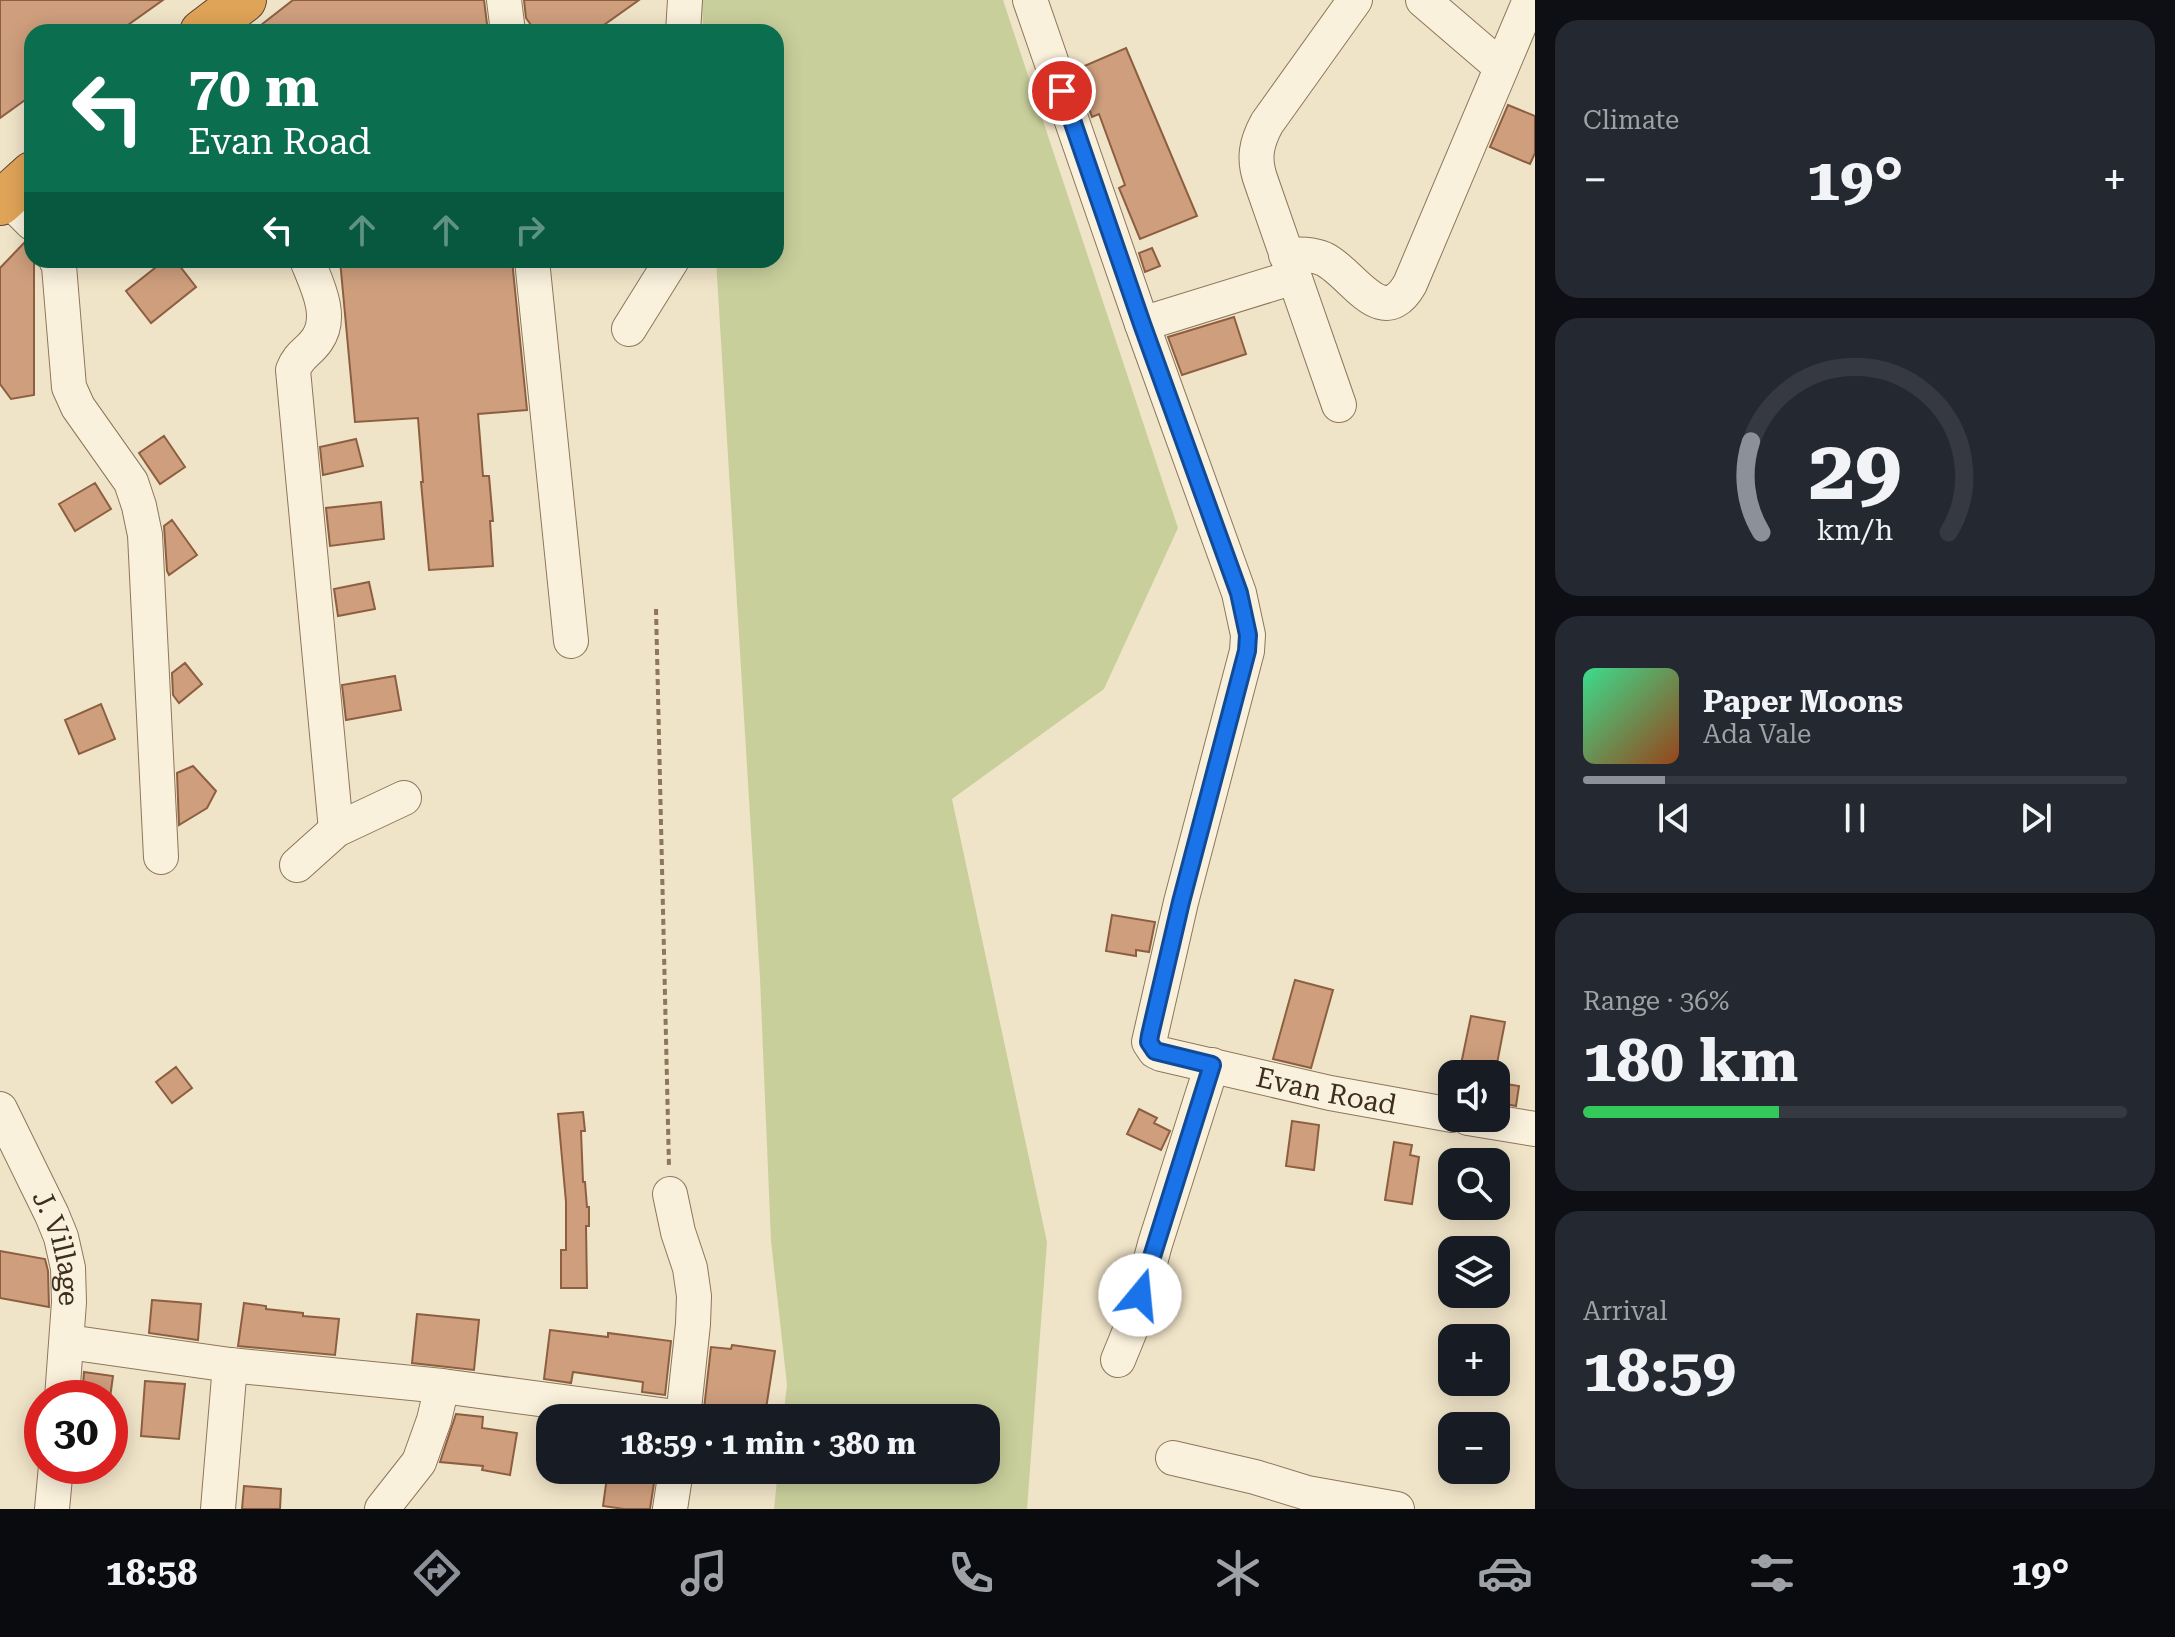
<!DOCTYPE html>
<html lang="en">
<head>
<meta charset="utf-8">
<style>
	body { margin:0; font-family:"Roboto Serif",serif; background:#242831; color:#f1f3f6; height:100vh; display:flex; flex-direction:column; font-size:30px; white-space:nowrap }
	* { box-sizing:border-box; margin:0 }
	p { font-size:26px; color:#9ea1a6 }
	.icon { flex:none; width:44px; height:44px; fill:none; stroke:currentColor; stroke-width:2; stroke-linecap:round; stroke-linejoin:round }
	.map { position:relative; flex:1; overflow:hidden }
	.side { display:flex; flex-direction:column; gap:20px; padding:20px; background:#0d0f14; width:640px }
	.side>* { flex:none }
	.hud { position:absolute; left:24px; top:24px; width:760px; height:244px; border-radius:24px; box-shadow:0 4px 20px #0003; background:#0b6e4f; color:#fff; overflow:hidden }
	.controls { position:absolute; left:1438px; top:1060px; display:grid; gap:16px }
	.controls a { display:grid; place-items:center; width:72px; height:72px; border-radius:16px; background:#171b24; box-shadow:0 4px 20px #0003; font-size:40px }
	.speed { position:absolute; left:24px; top:1380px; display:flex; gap:16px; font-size:40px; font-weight:700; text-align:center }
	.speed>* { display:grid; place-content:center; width:104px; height:104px; border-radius:50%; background:#171b24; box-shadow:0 4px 20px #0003; line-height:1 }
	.speed .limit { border:12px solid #d22; background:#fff; color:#111 }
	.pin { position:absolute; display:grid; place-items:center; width:68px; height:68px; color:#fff; margin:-34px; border:4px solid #fff; border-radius:50%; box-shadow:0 2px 8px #0007 }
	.me { position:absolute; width:88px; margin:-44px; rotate:17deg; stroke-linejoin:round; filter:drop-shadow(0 0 6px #0008) }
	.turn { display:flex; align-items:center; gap:28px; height:168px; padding:0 32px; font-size:36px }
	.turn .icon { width:104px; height:104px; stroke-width:2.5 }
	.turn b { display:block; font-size:56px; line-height:68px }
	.lanes { display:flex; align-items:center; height:76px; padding:0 32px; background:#0003; justify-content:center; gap:40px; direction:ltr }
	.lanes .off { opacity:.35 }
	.big { font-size:60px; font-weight:700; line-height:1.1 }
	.side .card { flex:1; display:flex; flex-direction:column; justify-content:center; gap:12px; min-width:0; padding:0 28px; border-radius:24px; background:#242831 }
	.side .dial { align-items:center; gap:0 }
	.dial svg { height:208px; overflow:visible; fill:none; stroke:#363941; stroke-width:7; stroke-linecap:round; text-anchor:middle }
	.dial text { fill:#f1f3f6; stroke:none }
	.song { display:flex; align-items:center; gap:24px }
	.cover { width:96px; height:96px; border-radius:12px; background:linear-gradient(135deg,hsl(150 70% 55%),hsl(20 70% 35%)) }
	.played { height:8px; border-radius:4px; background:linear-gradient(90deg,#8c9099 15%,#363941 15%) }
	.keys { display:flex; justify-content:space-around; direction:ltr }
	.heat { display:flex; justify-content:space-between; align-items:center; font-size:44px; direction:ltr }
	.charge { height:12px; border-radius:6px; background:linear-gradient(90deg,#34c759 36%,#363941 0) }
	.trip { position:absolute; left:536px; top:1404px; width:464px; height:80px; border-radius:24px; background:#171b24; box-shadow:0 4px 20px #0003; font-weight:700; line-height:80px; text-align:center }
	.tab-bar { display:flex; height:128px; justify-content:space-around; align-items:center; background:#090b0e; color:#9ea1a6 }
	.tab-bar .icon { width:56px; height:56px }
	.tab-bar .selected { color:#8c9099 }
	.tab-bar b { font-size:36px; color:#f1f3f6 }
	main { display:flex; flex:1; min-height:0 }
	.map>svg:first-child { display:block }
	.green { fill:#c9cf9b }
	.building { fill:#cf9f7d; stroke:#8d5f41; stroke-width:2 }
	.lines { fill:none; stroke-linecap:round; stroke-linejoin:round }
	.minor-casing { stroke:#8d765c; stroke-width:36 }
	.highway-casing { stroke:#5b4430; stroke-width:46 }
	.path { stroke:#8d765c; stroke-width:4; stroke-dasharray:6 4; stroke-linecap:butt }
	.minor { stroke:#faf1dc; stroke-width:34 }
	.highway { stroke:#e0a458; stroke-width:44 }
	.route-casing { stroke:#114b97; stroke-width:20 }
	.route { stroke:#1a73e8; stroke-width:14 }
	.labels { text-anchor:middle; stroke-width:8; stroke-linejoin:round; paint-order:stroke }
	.street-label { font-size:28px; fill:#3d2e20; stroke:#f7eed8 }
</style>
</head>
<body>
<main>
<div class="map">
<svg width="1535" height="1509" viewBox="0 0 1535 1509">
	<rect width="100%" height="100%" fill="#f0e4c8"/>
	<path class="green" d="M702 0H1003L1178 528 1104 689 952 799 1047 1242 1027 1509H774L778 1470H986V1418H783L787 1385 771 1241 760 979 716 260H776V32H703Z"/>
	<path class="building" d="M0 0H163L118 32H32V95L0 118Z
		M293 0H484L488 32H252Z
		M524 0H639L594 32H536L526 18Z
		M1126 48 1197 216 1140 239 1119 188 1125 185 1099 114 1092 117 1075 70Z
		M1508 105 1535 116V153L1530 164 1490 147Z
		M24 243 32 251V260H34V395L11 399 0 384V268Z
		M1152 248 1160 266 1145 272 1139 253Z
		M165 260H175L196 287 151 323 126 291Z
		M340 260H512L527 410 478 414 483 476H489L493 521H490L493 566 429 570 421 482H423L418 418 355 422Z
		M1234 317 1246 354 1182 375 1168 337Z
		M164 436 185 467 160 484 139 453Z
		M356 439 363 466 323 475 320 447Z
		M95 483 111 509 75 531 59 504Z
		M381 502 384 539 330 546 326 508Z
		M172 520 197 555 169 575 167 571 164 526Z
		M369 582 375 609 338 616 334 589Z
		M185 663 202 684 179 703 173 695 172 673Z
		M395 676 401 710 346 720 342 685Z
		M101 704 115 739 79 754 65 720Z
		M193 766 216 791 207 808 179 825 177 773Z
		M1112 915 1155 922 1149 952 1136 950V956L1106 951Z
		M1295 980 1333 990 1311 1068 1273 1059Z
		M1471 1016 1505 1022 1495 1074H1459Z
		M176 1067 192 1088 172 1103 156 1082Z
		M1500 1083 1519 1086 1516 1106 1496 1102Z
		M1139 1109 1157 1118 1154 1123 1170 1131 1161 1150 1127 1134Z
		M583 1112 585 1131H581L583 1182H585L587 1207H589V1226H586L587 1288H561V1250H566V1202L558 1114Z
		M1292 1121 1319 1125 1314 1170 1286 1166Z
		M1394 1142 1412 1145 1410 1155 1419 1157 1412 1204 1385 1200Z
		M0 1251 45 1259 48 1271 49 1307 0 1298Z
		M152 1300 201 1304 198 1340 149 1333Z
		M244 1303 266 1306V1309L303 1313V1316L339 1319 335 1355 238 1346Z
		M417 1314 479 1320 474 1370 412 1363Z
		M550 1330 608 1337V1333L671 1341 665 1395 642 1392 643 1382 573 1372 571 1383 544 1379Z
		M732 1345 775 1351 765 1415 716 1407V1410L704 1409 711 1347 731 1349Z
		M84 1372 113 1376 110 1398H82Z
		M145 1381 185 1384 179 1439 141 1436Z
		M456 1414 483 1417 482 1428 517 1433 510 1475 482 1470 483 1466 440 1462Z
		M608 1470H656L650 1509H624L603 1506Z
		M244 1486 281 1489 280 1509H242Z"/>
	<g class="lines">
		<defs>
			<g id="minor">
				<path d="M504 0 508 32"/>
				<path id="s1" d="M1030 0 1142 324 1239 593 1248 635 1247 651 1181 902 1149 1042 1155 1051 1161 1054 1330 1093 1452 1115"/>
				<path d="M1423 0 1501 67"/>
				<path d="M683 32 685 0"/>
				<path d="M6 197 32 223"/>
				<path d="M1286 255C1300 254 1312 254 1324 259 1353 273 1382 333 1410 284L1530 0"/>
				<path d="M56 260 59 266 69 387 78 407 131 482 139 506 145 535 161 857"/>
				<path d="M307 260C316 283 334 316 317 340 308 353 299 354 293 370L336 830"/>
				<path d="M532 260 571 641"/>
				<path d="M1142 324 1294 277"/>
				<path d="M629 329 672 260"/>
				<path d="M1339 405 1261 181C1253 159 1256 143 1267 123L1355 0"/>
				<path d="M297 865 336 830 404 798"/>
				<path id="s2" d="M0 1109 52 1215 61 1237 68 1268 69 1302 62 1398"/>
				<path d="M1468 1118 1535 1129"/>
				<path d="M670 1194 678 1232 690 1268 694 1296 693 1324 683 1418"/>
				<path d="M68 1342 230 1365 442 1386 683 1418"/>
				<path d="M1118 1360 1136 1316 1155 1244 1212 1065"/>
				<path d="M1173 1458 1255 1477 1307 1493 1397 1509"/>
				<path d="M52 1509 56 1466"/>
				<path d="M218 1509 230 1365"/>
				<path d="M382 1509 419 1462 434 1420 442 1386"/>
				<path d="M670 1509 676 1470"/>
			</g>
			<path id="highway" d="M202 32 244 0
				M0 203 32 174"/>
		</defs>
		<use href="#minor" class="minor-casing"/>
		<use href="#highway" class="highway-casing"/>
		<path class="path" d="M656 609 669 1167"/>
		<use href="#minor" class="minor"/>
		<use href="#highway" class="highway"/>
	</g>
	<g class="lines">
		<defs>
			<path id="route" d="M1062 91 1142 324 1239 593 1248 635 1247 651 1181 902 1150 1035 1149 1042 1155 1051 1212 1065 1140 1295"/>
		</defs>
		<use href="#route" class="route-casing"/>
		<use href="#route" class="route"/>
	</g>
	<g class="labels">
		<g class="street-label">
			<text dy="10" stroke="none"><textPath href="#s1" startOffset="1278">Evan Road</textPath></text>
			<text dy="10" stroke="none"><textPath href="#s2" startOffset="152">J. Village</textPath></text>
		</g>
	</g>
</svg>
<div class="controls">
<a><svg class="icon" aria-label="sound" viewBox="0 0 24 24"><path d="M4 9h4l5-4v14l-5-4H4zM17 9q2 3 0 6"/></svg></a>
<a><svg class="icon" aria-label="search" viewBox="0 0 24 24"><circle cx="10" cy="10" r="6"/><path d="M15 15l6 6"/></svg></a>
<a><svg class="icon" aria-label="layers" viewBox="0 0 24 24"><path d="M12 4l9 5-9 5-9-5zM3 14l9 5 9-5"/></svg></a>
<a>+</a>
<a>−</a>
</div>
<div class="speed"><div class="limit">30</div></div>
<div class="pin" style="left:1062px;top:91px;background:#d93025"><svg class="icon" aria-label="arrive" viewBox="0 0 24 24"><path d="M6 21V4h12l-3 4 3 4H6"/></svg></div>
<svg class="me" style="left:1140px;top:1295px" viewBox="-20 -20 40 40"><circle r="19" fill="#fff"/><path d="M0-13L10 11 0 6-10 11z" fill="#1a73e8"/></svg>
<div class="trip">18:59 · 1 min · 380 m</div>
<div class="hud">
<div class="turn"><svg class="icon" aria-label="left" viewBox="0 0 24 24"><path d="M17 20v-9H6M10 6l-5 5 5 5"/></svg><div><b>70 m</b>Evan Road</div></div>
<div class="lanes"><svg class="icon" aria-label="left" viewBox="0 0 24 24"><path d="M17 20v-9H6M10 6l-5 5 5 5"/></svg><svg class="icon off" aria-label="ahead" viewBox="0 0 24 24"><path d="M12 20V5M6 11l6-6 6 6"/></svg><svg class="icon off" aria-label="ahead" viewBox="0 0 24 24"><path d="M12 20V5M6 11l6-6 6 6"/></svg><svg class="icon off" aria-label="right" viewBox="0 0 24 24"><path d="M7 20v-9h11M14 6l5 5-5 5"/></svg></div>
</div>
</div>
<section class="side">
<div class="card"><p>Climate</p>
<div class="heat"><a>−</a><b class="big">19°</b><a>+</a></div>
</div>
<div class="card dial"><svg viewBox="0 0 100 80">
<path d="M14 69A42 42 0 1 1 86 69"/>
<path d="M14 69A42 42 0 0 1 10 34" stroke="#8c9099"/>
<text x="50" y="56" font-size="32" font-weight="700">29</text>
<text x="50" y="72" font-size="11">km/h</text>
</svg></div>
<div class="card">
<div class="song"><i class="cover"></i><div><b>Paper Moons</b><p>Ada Vale</p></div></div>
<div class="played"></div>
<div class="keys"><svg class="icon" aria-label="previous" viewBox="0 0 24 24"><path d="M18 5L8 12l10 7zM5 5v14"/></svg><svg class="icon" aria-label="pause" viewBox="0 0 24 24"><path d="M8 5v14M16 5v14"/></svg><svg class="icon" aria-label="next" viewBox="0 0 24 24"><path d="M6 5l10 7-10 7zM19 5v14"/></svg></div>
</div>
<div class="card"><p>Range · 36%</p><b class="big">180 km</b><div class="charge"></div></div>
<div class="card"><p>Arrival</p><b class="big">18:59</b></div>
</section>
</main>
<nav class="tab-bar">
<b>18:58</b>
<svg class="icon selected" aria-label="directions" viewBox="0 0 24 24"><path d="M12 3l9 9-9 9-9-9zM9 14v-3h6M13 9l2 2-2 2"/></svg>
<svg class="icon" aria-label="music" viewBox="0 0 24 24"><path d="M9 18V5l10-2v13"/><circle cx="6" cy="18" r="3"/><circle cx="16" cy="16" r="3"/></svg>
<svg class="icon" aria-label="phone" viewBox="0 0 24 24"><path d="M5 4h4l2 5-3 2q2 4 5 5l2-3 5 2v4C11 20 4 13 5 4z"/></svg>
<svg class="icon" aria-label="climate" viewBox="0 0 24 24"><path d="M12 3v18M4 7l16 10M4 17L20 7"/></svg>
<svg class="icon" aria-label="car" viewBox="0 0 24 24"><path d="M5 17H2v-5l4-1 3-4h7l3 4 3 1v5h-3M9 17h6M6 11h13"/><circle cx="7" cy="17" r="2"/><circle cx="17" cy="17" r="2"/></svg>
<svg class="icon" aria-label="filters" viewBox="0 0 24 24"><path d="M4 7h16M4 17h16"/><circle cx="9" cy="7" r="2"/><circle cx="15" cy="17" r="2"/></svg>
<b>19°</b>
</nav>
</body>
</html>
